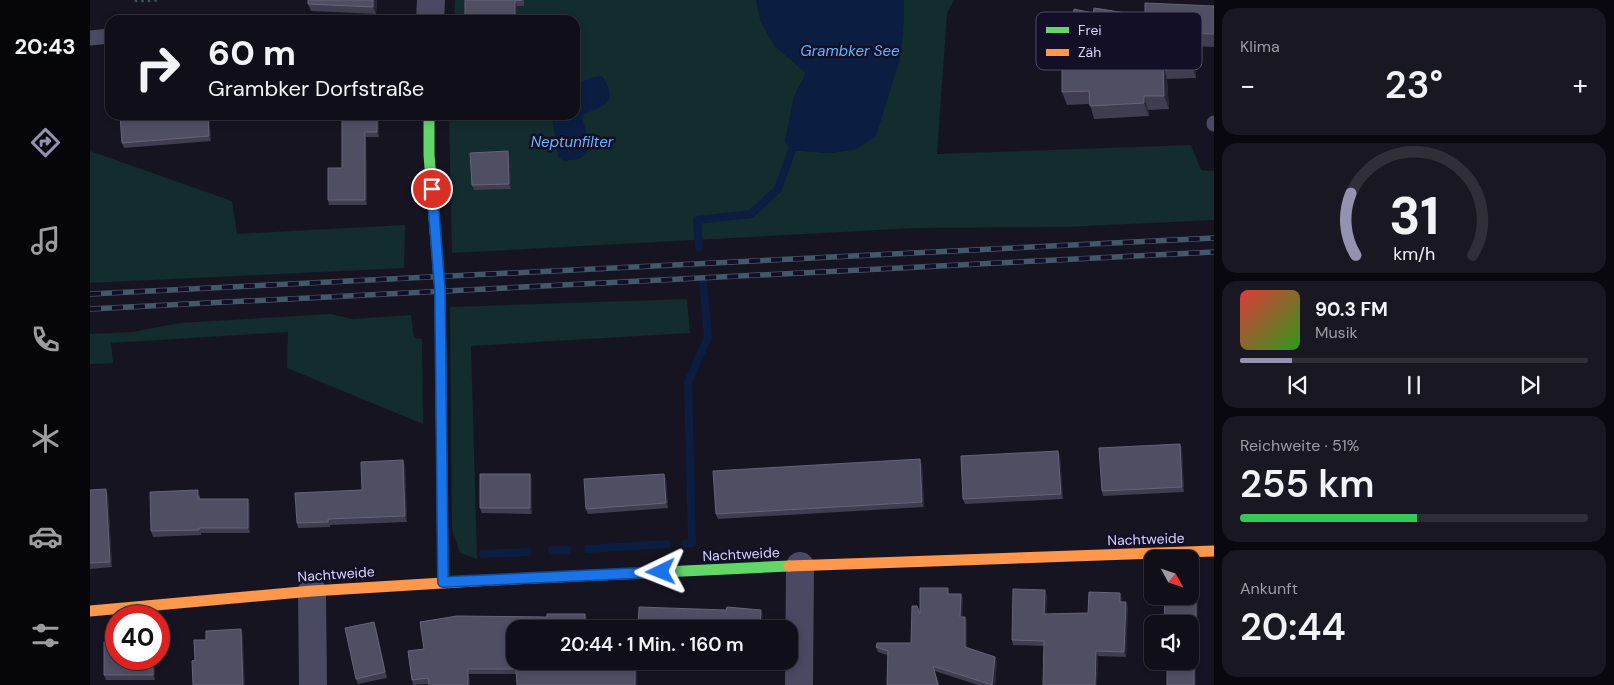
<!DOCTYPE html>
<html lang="de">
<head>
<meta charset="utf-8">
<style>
	body { margin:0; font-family:"DM Sans",sans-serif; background:#191822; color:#f1f3f6; height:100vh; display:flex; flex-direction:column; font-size:19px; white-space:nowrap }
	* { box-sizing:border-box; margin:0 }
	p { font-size:16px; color:#9c9ca2 }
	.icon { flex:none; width:28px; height:28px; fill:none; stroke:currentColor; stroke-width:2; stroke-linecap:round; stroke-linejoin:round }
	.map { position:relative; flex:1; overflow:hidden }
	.panel { display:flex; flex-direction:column; gap:8px; padding:8px; background:#09080e; width:400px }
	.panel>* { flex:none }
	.guide { position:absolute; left:15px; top:15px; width:475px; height:105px; border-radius:15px; box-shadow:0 2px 8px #0003,0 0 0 1px #302f38; background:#100f19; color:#f1f3f6; overflow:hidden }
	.needle { width:32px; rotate:130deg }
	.controls { position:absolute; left:1054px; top:550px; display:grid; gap:10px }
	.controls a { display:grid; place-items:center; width:55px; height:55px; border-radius:10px; background:#100f19; box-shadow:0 2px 8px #0003,0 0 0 1px #302f38; font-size:25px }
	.speed { position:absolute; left:15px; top:605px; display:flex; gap:10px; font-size:25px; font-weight:700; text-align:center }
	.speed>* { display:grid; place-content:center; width:65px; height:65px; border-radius:50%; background:#100f19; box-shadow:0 2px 8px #0003,0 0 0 1px #302f38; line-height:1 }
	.speed .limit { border:8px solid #d22; background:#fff; color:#111 }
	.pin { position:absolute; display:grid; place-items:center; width:42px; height:42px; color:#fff; margin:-21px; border:2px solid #fff; border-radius:50%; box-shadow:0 1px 5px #0007 }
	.me { position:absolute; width:55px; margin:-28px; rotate:268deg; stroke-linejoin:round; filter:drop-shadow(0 0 4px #0008) }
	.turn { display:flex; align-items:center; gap:18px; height:105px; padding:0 20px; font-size:22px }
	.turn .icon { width:65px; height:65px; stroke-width:2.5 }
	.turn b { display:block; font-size:35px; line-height:42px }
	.big { font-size:38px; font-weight:600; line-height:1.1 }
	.panel .widget { flex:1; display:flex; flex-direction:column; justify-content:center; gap:8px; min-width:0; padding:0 18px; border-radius:15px; background:#191822 }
	.panel .dial { align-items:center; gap:0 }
	.dial svg { height:130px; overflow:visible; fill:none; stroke:#302f38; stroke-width:7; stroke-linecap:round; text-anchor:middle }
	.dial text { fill:#f1f3f6; stroke:none }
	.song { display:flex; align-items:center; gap:15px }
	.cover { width:60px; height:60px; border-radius:8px; background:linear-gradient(135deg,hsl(0 70% 55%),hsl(110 70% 35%)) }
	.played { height:5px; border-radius:2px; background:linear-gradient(90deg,#9591b1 15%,#302f38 15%) }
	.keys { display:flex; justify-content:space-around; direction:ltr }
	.heat { display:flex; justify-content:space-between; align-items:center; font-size:28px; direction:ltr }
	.charge { height:8px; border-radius:4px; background:linear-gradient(90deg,#34c759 51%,#302f38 0) }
	.trip { position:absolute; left:416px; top:620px; width:292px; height:50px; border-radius:15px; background:#100f19; box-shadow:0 2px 8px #0003,0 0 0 1px #302f38; font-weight:600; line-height:50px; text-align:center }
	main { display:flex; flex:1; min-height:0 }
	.tab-bar { display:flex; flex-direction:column; width:90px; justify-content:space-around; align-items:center; background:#06060a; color:#9c9ca2 }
	.tab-bar .icon { width:35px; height:35px }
	.tab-bar .current { color:#9591b1 }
	.tab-bar b { font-size:22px; color:#f1f3f6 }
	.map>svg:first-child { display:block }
	.green { fill:#132c2d }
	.water { fill:#0b1e41 }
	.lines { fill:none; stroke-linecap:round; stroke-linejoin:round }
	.stream { stroke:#0b1e41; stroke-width:8 }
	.path { stroke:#44505f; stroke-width:3; stroke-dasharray:2.5 4; stroke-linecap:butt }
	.lane { stroke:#4a4962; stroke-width:15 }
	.street { stroke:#4a4962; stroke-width:28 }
	.fast { stroke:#63d668; stroke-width:11 }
	.slow { stroke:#ff974d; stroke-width:11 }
	.rail-casing { stroke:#43596b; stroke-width:5.5 }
	.rail { stroke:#130f26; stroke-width:4; stroke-dasharray:11; stroke-linecap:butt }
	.wall { fill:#403d50 }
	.shaded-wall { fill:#282635 }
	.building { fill:#504e63; stroke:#66637b }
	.route-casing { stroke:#114b97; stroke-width:12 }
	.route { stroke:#1a73e8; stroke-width:9 }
	.labels { text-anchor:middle; stroke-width:5; stroke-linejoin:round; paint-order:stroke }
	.street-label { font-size:14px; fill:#d9d4ff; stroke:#130f26 }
	.water-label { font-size:15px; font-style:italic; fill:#62b6ff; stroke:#130f26 }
	.key { fill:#130f26; stroke:#4e4a67; stroke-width:1 }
	.key-label { font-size:14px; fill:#d9d4ff }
</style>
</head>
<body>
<main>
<nav class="tab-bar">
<b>20:43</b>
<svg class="icon current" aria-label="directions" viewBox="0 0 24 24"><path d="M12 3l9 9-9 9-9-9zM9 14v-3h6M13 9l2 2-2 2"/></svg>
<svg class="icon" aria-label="music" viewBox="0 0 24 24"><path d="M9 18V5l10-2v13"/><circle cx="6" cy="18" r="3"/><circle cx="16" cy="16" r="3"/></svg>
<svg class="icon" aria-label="phone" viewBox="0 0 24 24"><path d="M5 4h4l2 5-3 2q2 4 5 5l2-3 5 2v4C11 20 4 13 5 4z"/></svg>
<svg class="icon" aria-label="climate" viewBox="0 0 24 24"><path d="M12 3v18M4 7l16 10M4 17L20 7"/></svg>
<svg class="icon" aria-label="car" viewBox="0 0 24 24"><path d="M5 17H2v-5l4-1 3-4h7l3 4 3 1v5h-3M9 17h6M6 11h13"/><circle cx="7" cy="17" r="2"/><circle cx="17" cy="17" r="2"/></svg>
<svg class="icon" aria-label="filters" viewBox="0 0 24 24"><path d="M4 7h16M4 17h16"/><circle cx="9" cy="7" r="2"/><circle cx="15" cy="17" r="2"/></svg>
</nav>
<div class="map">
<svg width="1124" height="685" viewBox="0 0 1124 685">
	<rect width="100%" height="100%" fill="#161421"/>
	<path class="green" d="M365 0H666L671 22 685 46 716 73 704 97 695 142 702 150 740 153 767 149 809 62 813 31 814 0H864L857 13 847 154 1101 145 1111 170 1124 171V220L975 227 827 228 362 253 359 115H485V20H364Z
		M0 151 142 201 147 234 315 225 314 268 0 283Z
		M597 299 600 333 381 346 387 559 370 553 362 530 360 307Z
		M241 314 262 319 321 315 324 338 332 339 333 424 197 368 198 332 21 343 23 363 0 364V334L43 332 89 323Z"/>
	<path class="water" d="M666 0H814L813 31 809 62 786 136 767 149 740 153 702 150 695 142 704 97 716 73 685 46 671 22Z
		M512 76C514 80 519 86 519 91 523 108 501 109 492 116L498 140V153L489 159 474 161 468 157 462 115H485V84L503 77Z"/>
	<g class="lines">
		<path class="stream" d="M609 247 607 220 661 214 688 189 702 150
			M595 544 602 543 598 382 618 337 613 282
			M498 549 577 544
			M462 550H477
			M393 554 438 552"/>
		<path class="path" d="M45 0 47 1 70 0"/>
		<path class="lane" d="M0 38 20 36
			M1124 123V124"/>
		<path class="street" d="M340 20 341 0
			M222 591 223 685
			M709 685 710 566"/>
		<path class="fast" d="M339 115V155L350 291 353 582
			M402 580 699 566"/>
		<path class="slow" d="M699 566 1124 551
			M0 611 222 591 402 580"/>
		<defs>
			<path id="rail" d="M0 294 1124 238
				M0 309 1124 252"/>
		</defs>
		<use href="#rail" class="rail-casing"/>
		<use href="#rail" class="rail"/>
	</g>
	<path class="wall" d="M287 0 286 14 221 11 218 4Z
		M375 0H434V6H427Z
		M1124 6V47L1103 46 1106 78 1077 79 1079 109 1058 110 1059 116 1004 119 1000 104 977 105 972 92 980 69 1003 13 1055 16Z
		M30 115H119L121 141 34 148 32 143Z
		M252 115H289V137H276L277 205H239L238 200 252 168Z
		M420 157 421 189 384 190 382 185Z
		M1090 444 1092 449 1094 492 1013 496 1012 491Z
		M970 456 973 499 875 504 873 499Z
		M832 464 834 507 628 519 626 514Z
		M315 465 317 522 240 525V527L208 528 207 523 272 490Z
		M440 474 442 479V514L392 513 390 508Z
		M574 474 576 479 578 508 498 514 496 509Z
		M0 490 18 494 22 567 0 569Z
		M110 495V499L160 504V533H111V535L63 537 61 531Z
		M860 593V594H871L873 599 872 617H875L877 622V648L905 657 907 662 905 685H888L845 671 849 685H797V655L788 652 786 647 821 643 830 613Z
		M957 595 956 614 998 613 1032 598V602L1038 607 1036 657 1008 656 1007 685H953L954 646 923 645 922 640Z
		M457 614H495L497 619V629H425V661H547V685H427L426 674H379L380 685H339V684L323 685 322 680 318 651 334 649 330 622 367 616 457 617Z
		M286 627 297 678 268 684 266 679Z
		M26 659H65V680H16L14 675Z
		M549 661H605V664L549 663Z"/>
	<path class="shaded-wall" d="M283 0H287L286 14 283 7Z
		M425 1 427 6V20H425Z
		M1098 33 1103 46 1106 78 1101 65Z
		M1073 65 1077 79 1079 109 1074 96Z
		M1054 96 1058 110 1059 116 1054 103Z
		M118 115H119L121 141 119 136Z
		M287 115H289V137L287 132Z
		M275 132 276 137 277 205 275 200Z
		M418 151 420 157 421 189 419 184Z
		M1090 444 1092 449 1094 492 1092 487Z
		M968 451 970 456 973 499 971 494Z
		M830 459 832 464 834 507 832 502Z
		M313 460 315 465 317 522 315 516Z
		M440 474 442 479V514L440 508Z
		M574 474 576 479 578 508 576 503Z
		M16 489 18 494 22 567 20 562Z
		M158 499 160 504V533L158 528Z
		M955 590 957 595 956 619 954 614Z
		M1030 593 1032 598V607L1030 602Z
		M871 594 873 599 872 622 870 617Z
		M1106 595 1108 600 1107 646 1106 641Z
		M1036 602 1038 607 1036 657 1034 652Z
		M671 610 673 615 672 629H670Z
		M495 614 497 619V629H495Z
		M875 617 877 622V653L875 647Z
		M284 622 286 627 297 678 295 672Z
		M151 629 153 634 155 685H153Z
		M1104 641 1106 646V685H1104Z
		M1006 651 1008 656 1007 685H1005Z
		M905 657 907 662 905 685H902Z
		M63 659H65V680L63 675Z
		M545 661H547V685H545Z
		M378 669 379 674 380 685H378Z"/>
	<path class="building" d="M218 0H283V7L218 4Z
		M375 0H432L425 1V20H375Z
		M1055 3 1124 6V34L1098 33 1101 65H1073L1074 96H1054V103L1000 106 999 91 972 92V70L980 69 982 22 984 9 1003 13 1004 8 1055 16Z
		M30 115H118L119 136 32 143Z
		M252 115H287V132H275V200H238V168H252Z
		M418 151 419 184 382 185 380 153Z
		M1090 444 1092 487 1012 491 1009 448Z
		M968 451 971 494 873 499 871 456Z
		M830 459 832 502 626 514 623 471Z
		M313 460 315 516 238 519V522L207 523 205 493 272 490 271 462Z
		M390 474H440V508H390Z
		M574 474 576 503 496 509 494 479Z
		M16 489 20 562 0 563V490Z
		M108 490V499H158V528H109V530L61 531 60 492Z
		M830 588H858V594H871L870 617H875V647L905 657 902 685 843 666 848 685H797L798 651 786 647 787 643H821L822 606H827L830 614Z
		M923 589 955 590 954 614 998 613 999 592 1030 593V602H1036L1034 652 1006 651 1005 685H953L954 641 922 640Z
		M1100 595H1106V641H1104V685H1077V661H1100V624H1074L1075 596H1100Z
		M549 607 636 610 637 607 671 610 670 629H548Z
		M457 614H495V629H425V661H545V685H427L426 669H378V685H339L338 678 322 680 318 651 334 649 330 622 367 616 457 617Z
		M284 622 295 672 266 679 255 628Z
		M151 629 153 685H103L102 661 105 660 104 640H116V631Z
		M14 642H26V659H63V675H14Z"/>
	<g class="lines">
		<defs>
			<path id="route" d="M342 189 350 291 353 582 571 572"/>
		</defs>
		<use href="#route" class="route-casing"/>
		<use href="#route" class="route"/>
	</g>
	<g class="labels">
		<g class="street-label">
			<text transform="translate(1056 539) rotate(-2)" y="5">Nachtweide</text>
			<text transform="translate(651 554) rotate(-3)" y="5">Nachtweide</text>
			<text transform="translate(246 574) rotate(-4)" y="5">Nachtweide</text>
		</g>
		<g class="water-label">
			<text x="760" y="56">Grambker See</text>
			<text x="482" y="147">Neptunfilter</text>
		</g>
	</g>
	<rect x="946" y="12" width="166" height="58" rx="8" class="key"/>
	<rect x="956" y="27" width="23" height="6" fill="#63d668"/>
	<rect x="956" y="49" width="23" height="7" fill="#ff974d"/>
	<g class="key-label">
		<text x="988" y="35">Frei</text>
		<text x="988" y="57">Zäh</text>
	</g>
</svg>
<div class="controls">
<a><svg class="needle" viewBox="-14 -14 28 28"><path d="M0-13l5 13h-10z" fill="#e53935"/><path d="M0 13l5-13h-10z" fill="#9c9ca2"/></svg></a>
<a><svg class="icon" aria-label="sound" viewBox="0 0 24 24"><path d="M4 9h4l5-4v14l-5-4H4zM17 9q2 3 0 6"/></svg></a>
</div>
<div class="speed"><div class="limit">40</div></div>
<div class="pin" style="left:342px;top:189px;background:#d93025"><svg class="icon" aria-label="arrive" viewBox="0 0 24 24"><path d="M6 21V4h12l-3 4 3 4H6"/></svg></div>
<svg class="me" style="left:571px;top:572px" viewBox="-20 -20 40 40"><path d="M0-17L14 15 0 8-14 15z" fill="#1a73e8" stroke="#fff" stroke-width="4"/></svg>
<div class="trip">20:44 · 1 Min. · 160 m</div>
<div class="guide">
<div class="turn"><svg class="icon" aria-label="right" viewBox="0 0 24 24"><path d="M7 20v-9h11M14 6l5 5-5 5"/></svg><div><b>60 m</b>Grambker Dorfstraße</div></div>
</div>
</div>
<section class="panel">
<div class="widget"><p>Klima</p>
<div class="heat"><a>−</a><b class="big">23°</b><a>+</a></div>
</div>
<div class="widget dial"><svg viewBox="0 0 100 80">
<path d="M14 69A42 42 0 1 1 86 69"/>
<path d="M14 69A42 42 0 0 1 11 31" stroke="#9591b1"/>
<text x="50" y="56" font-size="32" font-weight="700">31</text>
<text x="50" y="72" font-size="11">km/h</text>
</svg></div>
<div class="widget">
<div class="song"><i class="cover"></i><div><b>90.3 FM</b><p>Musik</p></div></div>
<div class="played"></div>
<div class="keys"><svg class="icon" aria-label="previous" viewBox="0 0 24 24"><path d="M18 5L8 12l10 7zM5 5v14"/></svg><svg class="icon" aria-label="pause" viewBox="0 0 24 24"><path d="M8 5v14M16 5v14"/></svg><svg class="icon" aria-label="next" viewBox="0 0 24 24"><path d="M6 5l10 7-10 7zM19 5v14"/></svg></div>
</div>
<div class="widget"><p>Reichweite · 51%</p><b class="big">255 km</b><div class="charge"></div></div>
<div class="widget"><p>Ankunft</p><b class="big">20:44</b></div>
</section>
</main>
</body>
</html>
